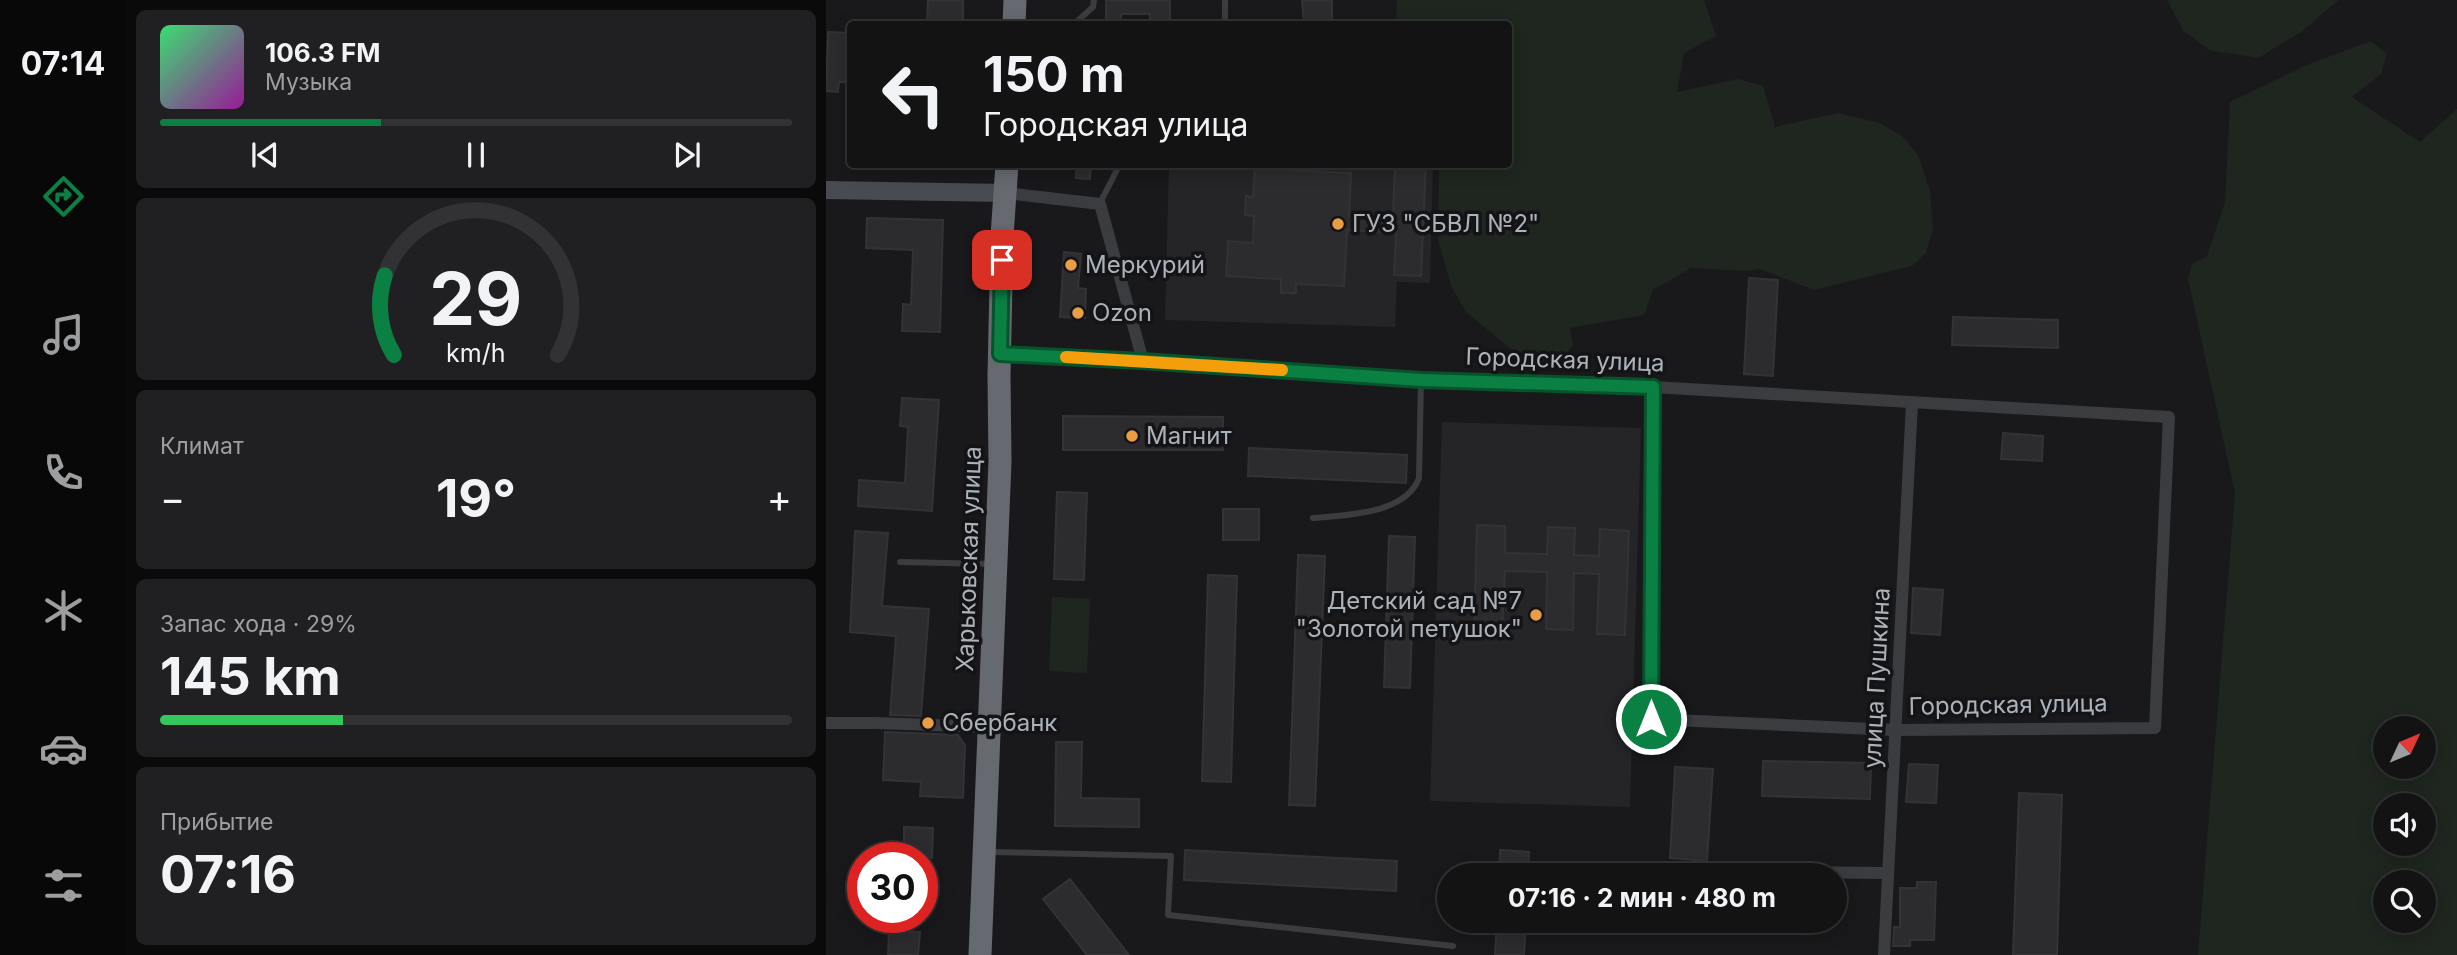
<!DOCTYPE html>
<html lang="ru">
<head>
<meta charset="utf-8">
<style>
	body { margin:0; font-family:Inter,sans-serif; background:#202022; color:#f1f3f6; height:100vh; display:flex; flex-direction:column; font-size:26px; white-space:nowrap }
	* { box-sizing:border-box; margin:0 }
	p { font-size:23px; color:#9d9ea0 }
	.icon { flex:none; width:38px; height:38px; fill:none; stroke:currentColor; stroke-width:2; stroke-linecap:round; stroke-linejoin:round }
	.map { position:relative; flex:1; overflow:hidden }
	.details { display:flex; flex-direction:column; gap:10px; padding:10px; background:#0a0a0b; width:700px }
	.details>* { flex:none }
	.hud { position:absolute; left:21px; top:21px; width:665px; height:147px; border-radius:7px; box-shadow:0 4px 18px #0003,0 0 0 2px #323234; background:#131314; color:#f1f3f6; overflow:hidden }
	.needle { width:46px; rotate:46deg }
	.controls { position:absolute; left:1547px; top:716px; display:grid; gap:14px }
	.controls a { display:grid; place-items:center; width:63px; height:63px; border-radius:50%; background:#131314; box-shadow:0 4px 18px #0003,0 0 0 2px #323234; font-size:35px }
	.speed { position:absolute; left:21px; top:842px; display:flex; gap:14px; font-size:35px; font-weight:700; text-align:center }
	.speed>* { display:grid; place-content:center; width:91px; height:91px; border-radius:50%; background:#131314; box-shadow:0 4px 18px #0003,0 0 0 2px #323234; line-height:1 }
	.speed .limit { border:10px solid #d22; background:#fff; color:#111 }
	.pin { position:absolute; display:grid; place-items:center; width:60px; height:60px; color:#fff; margin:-30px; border-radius:14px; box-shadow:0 4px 10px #0006 }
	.me { position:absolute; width:77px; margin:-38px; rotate:0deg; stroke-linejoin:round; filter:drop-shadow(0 0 5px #0008) }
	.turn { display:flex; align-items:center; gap:24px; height:147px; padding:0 21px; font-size:32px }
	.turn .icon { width:91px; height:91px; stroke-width:2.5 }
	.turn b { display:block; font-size:49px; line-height:60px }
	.big { font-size:52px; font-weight:700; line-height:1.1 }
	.details .card { flex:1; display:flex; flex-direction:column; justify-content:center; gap:10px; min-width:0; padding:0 24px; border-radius:10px; background:#202022 }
	.details .dial { align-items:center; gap:0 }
	.dial svg { height:182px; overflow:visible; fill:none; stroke:#323234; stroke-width:7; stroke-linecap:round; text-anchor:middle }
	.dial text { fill:#f1f3f6; stroke:none }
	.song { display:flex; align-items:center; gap:21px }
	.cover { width:84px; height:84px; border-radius:10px; background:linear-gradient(135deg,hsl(140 70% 55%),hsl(300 70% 35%)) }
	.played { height:7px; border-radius:4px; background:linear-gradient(90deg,#0b8043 35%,#323234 35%) }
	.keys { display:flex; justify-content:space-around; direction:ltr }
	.heat { display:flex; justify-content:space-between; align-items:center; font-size:38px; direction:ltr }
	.charge { height:10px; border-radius:5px; background:linear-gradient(90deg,#34c759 29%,#323234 0) }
	.trip { position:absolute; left:611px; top:863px; width:410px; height:70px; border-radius:35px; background:#131314; box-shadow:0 4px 18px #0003,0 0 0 2px #323234; font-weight:700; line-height:70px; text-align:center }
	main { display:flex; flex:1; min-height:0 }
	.tabs { display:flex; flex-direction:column; width:126px; justify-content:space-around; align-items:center; background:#080808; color:#9d9ea0 }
	.tabs .icon { width:49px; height:49px }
	.tabs .active { color:#0b8043 }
	.tabs b { font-size:32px; color:#f1f3f6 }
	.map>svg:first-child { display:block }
	.built { fill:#252528 }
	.green { fill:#1f261f; fill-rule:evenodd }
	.building { fill:#2c2c2f; stroke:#333337; stroke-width:2 }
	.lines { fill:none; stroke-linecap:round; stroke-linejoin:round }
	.lane { stroke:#3a3c40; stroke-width:6 }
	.street { stroke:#3a3c40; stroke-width:12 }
	.secondary { stroke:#484b50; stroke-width:18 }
	.highway { stroke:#666a70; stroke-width:23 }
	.route-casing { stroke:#07532c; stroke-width:18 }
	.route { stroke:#0b8043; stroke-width:12 }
	.slow { stroke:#f59e0b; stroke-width:12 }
	.poi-dot { fill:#e79e45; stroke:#141416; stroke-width:2.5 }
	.labels { text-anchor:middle; stroke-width:7; stroke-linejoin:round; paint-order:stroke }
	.poi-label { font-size:24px; fill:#acb2ba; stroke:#141416; text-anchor:start }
	.street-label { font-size:24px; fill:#acb2ba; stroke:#141416 }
</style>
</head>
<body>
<main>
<nav class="tabs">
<b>07:14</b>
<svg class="icon active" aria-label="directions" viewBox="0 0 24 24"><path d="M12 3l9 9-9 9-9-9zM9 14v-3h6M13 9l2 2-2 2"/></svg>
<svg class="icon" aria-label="music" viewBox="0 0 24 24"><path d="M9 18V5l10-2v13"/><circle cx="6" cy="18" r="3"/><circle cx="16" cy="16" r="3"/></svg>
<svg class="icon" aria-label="phone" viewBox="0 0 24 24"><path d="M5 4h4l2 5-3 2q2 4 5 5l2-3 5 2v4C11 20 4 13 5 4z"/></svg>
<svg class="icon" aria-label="climate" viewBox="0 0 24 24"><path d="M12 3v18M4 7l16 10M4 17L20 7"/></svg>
<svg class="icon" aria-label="car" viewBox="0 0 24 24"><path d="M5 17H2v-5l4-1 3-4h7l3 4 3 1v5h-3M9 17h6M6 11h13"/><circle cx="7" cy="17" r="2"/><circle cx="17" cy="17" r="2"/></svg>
<svg class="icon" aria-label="filters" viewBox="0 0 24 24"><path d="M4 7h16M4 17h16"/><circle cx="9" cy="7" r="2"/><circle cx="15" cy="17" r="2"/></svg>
</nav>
<section class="details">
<div class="card">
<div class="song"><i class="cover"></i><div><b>106.3 FM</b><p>Музыка</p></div></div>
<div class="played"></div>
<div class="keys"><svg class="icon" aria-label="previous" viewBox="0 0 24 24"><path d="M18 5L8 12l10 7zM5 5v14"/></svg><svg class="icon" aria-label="pause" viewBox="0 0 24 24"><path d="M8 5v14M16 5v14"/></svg><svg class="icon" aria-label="next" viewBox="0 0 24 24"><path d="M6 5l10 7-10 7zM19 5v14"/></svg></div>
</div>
<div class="card dial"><svg viewBox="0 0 100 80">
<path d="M14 69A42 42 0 1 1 86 69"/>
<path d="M14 69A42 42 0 0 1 10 34" stroke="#0b8043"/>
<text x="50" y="56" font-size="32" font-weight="700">29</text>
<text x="50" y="72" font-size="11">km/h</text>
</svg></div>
<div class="card"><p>Климат</p>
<div class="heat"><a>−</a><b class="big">19°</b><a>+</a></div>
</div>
<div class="card"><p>Запас хода · 29%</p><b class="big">145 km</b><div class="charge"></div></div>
<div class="card"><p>Прибытие</p><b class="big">07:16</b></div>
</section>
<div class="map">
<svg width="1631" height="955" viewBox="0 0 1631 955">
	<rect width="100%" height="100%" fill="#19191b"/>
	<path class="built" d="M343 165H607L604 283 571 282 569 327 339 320Z
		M616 422 815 428 804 807 604 801Z"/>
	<path class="green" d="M571 0H878L890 36 858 53 851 92 912 79 937 86 949 127 1012 113 1054 123 1077 137 1092 155 1104 191 1107 229 1100 253 1086 266 988 290 934 269 921 271 865 268 827 290 818 315 744 328 747 345 734 363 709 366 691 354 640 312 625 286 612 240 613 165 682 164V24H570Z
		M1341 0H1513L1475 32 1432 58 1383 50 1357 30Z
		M1545 41 1561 54 1555 74 1526 97 1594 142 1631 109V955H1372L1409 493 1362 279 1366 264 1381 256 1399 202 1404 102 1483 64ZM1559 728H1598V766H1559ZM1559 805H1598V844H1559ZM1559 882H1598V920H1559Z
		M226 597 264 599 261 673 223 671Z"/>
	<path class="building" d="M102 0H137V24H101Z
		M280 0H344V24H324V14H295V23L280 22Z
		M476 0H506V24H478Z
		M2 32 24 33V82H13L12 92 0 91Z
		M251 164H265L264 179 250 178Z
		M429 164H462L461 170 525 173 523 216 559 218V213L567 214 569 164H600L595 276 568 275 570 233 521 230 518 286 470 284V293H455V279L400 276 402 241 427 243 428 216 419 215 420 196 427 197Z
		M41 218 117 220 114 332 76 331 77 304 85 305 87 250 40 248Z
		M238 252 255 254 252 288 260 289 259 318 234 317Z
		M923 278 952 280 947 376 918 374Z
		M1127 317 1232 320V348L1126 345Z
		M76 398 113 400 106 511 32 506 33 480 79 483 82 427 74 426Z
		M237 416 397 417V450H237Z
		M1177 433 1217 436 1216 461 1175 459Z
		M423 448 581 455 580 483 422 476Z
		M231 492 261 493 258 580 228 579Z
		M397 509H433V540H397Z
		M651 525 679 526V553L721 554 722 527 749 528 748 555 773 556 774 529 803 531 799 635 771 634 773 574 748 573 747 630 720 629 721 572 679 571 676 630 648 629Z
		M29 531 62 533 56 606 103 609 95 716 64 715 70 636 24 632Z
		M563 536 589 537 584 688 558 687Z
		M472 555 499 556 489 806 463 805Z
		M382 575 411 576 405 782 376 781Z
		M1087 588 1117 590 1114 635 1085 633Z
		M59 732 132 735 139 745 137 798 94 796 95 782 57 780Z
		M230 742H256L255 798 313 799V827L229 826Z
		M937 761 1045 763 1044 799 936 796Z
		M1083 764 1112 765 1110 803 1080 802Z
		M849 767 887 769 881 861 844 858Z
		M1193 793 1236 795 1231 955H1187Z
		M78 827 107 828 106 858H78Z
		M359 850 571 861 570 891 358 880Z
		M674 850 703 852 702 875H673Z
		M244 879 303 955H261L217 899Z
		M1091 882H1110L1108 940H1084V946H1067L1068 927H1074V888H1091Z
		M671 920H700L698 955H669Z
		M63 931 94 932 92 955H62Z"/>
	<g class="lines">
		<path class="lane" d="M248 24 267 7 268 0
			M399 24V0
			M274 203 294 164
			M487 518C520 515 580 514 593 478L595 380
			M74 562 164 564
			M164 852 345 856 342 915 627 946"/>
		<path class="street" d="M180 193 274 204 317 361
			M174 354 317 361 595 380 827 387 1343 417 1329 728 1069 730 825 719 827 387
			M0 723H49L163 727
			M752 870 1062 873
			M1058 955 1086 402"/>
		<path class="secondary" d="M0 190 180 193"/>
		<path class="highway" d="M188 24 189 0
			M154 955 174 462 173 376 176 236 181 164"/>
	</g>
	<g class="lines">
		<defs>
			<path id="route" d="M176 260 174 354 317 361 595 380 827 387 825 719"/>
		</defs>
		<use href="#route" class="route-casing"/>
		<use href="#route" class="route"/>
		<path class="slow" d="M240 357 456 370"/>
	</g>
	<g class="poi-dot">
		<circle cx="512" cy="224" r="7"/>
		<circle cx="245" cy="265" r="7"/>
		<circle cx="252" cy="313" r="7"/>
		<circle cx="306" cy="436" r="7"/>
		<circle cx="710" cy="615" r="7"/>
		<circle cx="102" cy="723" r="7"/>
	</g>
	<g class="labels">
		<g class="poi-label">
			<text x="526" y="232">ГУЗ "СБВЛ №2"</text>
			<text x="259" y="273">Меркурий</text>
			<text x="266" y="321">Ozon</text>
			<text x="320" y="444">Магнит</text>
			<text x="696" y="609" text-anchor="end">Детский сад №7<tspan x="696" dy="28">"Золотой петушок"</tspan></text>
			<text x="116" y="731">Сбербанк</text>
		</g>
		<g class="street-label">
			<text transform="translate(739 360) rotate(2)" y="8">Городская улица</text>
			<text transform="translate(143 559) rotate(-88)" y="8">Харьковская улица</text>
			<text transform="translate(1051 678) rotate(-87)" y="8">улица Пушкина</text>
			<text transform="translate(1182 705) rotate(-1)" y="8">Городская улица</text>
		</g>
	</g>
</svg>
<div class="controls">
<a><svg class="needle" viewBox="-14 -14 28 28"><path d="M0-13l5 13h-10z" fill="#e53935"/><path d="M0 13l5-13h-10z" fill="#9d9ea0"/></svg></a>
<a><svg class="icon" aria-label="sound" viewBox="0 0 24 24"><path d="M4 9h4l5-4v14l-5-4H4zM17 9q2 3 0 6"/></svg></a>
<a><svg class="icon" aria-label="search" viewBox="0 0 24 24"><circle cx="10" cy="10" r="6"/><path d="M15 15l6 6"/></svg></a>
</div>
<div class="speed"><div class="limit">30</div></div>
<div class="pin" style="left:176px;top:260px;background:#d93025"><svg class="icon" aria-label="arrive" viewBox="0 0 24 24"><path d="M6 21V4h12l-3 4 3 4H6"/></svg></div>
<svg class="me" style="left:825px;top:719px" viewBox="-20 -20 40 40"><circle r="17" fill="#0b8043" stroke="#fff" stroke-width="3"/><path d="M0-11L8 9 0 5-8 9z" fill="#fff"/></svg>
<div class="trip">07:16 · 2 мин · 480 m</div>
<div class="hud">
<div class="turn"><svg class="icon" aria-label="left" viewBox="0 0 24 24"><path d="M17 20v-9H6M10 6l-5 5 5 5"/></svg><div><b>150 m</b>Городская улица</div></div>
</div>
</div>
</main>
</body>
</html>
